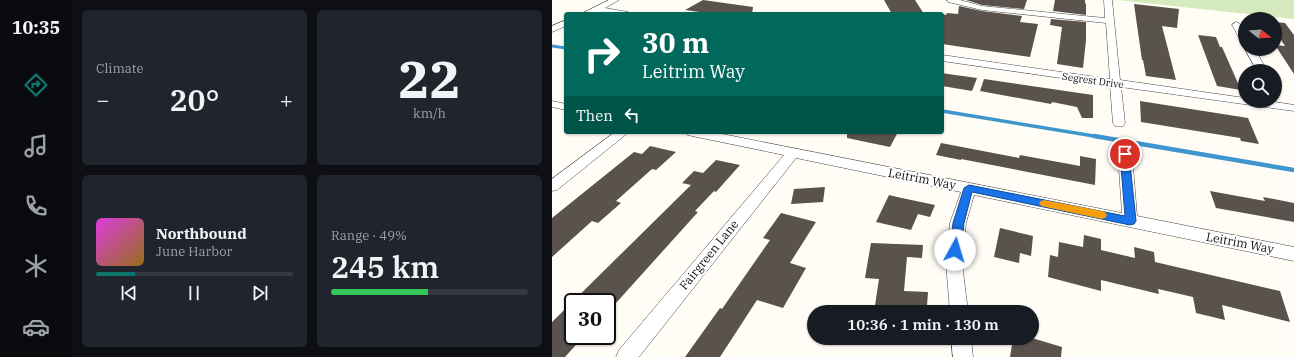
<!DOCTYPE html>
<html lang="en">
<head>
<meta charset="utf-8">
<style>
	body { margin:0; font-family:"IBM Plex Serif",serif; background:#20242c; color:#f1f3f6; height:100vh; display:flex; flex-direction:column; font-size:15px; white-space:nowrap }
	* { box-sizing:border-box; margin:0 }
	p { font-size:13px; color:#9ea1a6 }
	.icon { flex:none; width:22px; height:22px; fill:none; stroke:currentColor; stroke-width:2; stroke-linecap:round; stroke-linejoin:round }
	.map { position:relative; flex:1; overflow:hidden }
	.details { display:flex; flex-direction:column; gap:10px; padding:10px; background:#0d0f14; width:480px }
	.details>* { flex:none }
	.top-card { position:absolute; left:12px; top:12px; width:380px; height:122px; border-radius:4px; box-shadow:0 1px 3px #0004; background:#00695c; color:#fff; overflow:hidden }
	.needle { width:26px; rotate:107deg }
	.tools { position:absolute; left:686px; top:12px; display:grid; gap:8px }
	.tools a { display:grid; place-items:center; width:44px; height:44px; border-radius:50%; background:#171b24; box-shadow:0 1px 3px #0004; font-size:20px }
	.speed { position:absolute; left:12px; top:293px; display:flex; gap:8px; font-size:20px; font-weight:700; text-align:center }
	.speed>* { display:grid; place-content:center; width:52px; height:52px; border-radius:50%; background:#171b24; box-shadow:0 1px 3px #0004; line-height:1 }
	.speed .limit { border:2px solid #111; border-radius:6px; background:#fff; color:#111 }
	.pin { position:absolute; display:grid; place-items:center; width:34px; height:34px; color:#fff; margin:-17px; border:2px solid #fff; border-radius:50%; box-shadow:0 1px 4px #0007 }
	.me { position:absolute; width:44px; margin:-22px; rotate:6deg; stroke-linejoin:round; filter:drop-shadow(0 0 3px #0008) }
	.turn { display:flex; align-items:center; gap:14px; height:84px; padding:0 12px; font-size:18px }
	.turn .icon { width:52px; height:52px; stroke-width:2.5 }
	.turn b { display:block; font-size:28px; line-height:34px }
	.then { display:flex; align-items:center; height:38px; padding:0 12px; background:#0003; gap:8px; font-size:15px }
	.big { font-size:30px; font-weight:600; line-height:1.1 }
	.details .tile { flex:1; display:flex; flex-direction:column; justify-content:center; gap:6px; min-width:0; padding:0 14px; border-radius:6px; background:#20242c }
	.details .dial { align-items:center; gap:0 }
	.dial b { font-size:52px; line-height:1 }
	.song { display:flex; align-items:center; gap:12px }
	.cover { width:48px; height:48px; border-radius:6px; background:linear-gradient(135deg,hsl(300 70% 55%),hsl(40 70% 35%)) }
	.played { height:4px; border-radius:2px; background:linear-gradient(90deg,#0f766e 20%,#363941 20%) }
	.keys { display:flex; justify-content:space-around; direction:ltr }
	.heat { display:flex; justify-content:space-between; align-items:center; font-size:22px; direction:ltr }
	.charge { height:6px; border-radius:3px; background:linear-gradient(90deg,#34c759 49%,#363941 0) }
	.details .tiles { flex:1; display:grid; gap:10px; grid-template-columns:repeat(2,1fr) }
	.trip { position:absolute; left:255px; top:305px; width:232px; height:40px; border-radius:20px; background:#171b24; box-shadow:0 1px 3px #0004; font-weight:600; line-height:40px; text-align:center }
	main { display:flex; flex:1; min-height:0 }
	.dock { display:flex; flex-direction:column; width:72px; justify-content:space-around; align-items:center; background:#090b0e; color:#9ea1a6 }
	.dock .icon { width:28px; height:28px }
	.dock .selected { color:#0f766e }
	.dock b { font-size:18px; color:#f1f3f6 }
	.map>svg:first-child { display:block }
	.green { fill:#d5ebbd }
	.lines { fill:none; stroke-linecap:round; stroke-linejoin:round }
	.stream-far2 { stroke:#3f96cf; stroke-width:3 }
	.stream-far1 { stroke:#3f96cf; stroke-width:3.5 }
	.stream { stroke:#3f96cf; stroke-width:4.5 }
	.building { fill:#5a524d }
	.street-casing { stroke:#444; stroke-width:1 }
	.street { fill:#fff; fill-rule:evenodd }
	.route { fill:#1a73e8; stroke:#114b97 }
	.slow { fill:#f59e0b }
	.labels { text-anchor:middle; stroke-width:4; stroke-linejoin:round; paint-order:stroke }
	.far-street-label { font-size:10px; fill:#111; stroke:#fff }
	.street-label { font-size:12px; fill:#111; stroke:#fff }
</style>
</head>
<body>
<main>
<nav class="dock">
<b>10:35</b>
<svg class="icon selected" aria-label="directions" viewBox="0 0 24 24"><path d="M12 3l9 9-9 9-9-9zM9 14v-3h6M13 9l2 2-2 2"/></svg>
<svg class="icon" aria-label="music" viewBox="0 0 24 24"><path d="M9 18V5l10-2v13"/><circle cx="6" cy="18" r="3"/><circle cx="16" cy="16" r="3"/></svg>
<svg class="icon" aria-label="phone" viewBox="0 0 24 24"><path d="M5 4h4l2 5-3 2q2 4 5 5l2-3 5 2v4C11 20 4 13 5 4z"/></svg>
<svg class="icon" aria-label="climate" viewBox="0 0 24 24"><path d="M12 3v18M4 7l16 10M4 17L20 7"/></svg>
<svg class="icon" aria-label="car" viewBox="0 0 24 24"><path d="M5 17H2v-5l4-1 3-4h7l3 4 3 1v5h-3M9 17h6M6 11h13"/><circle cx="7" cy="17" r="2"/><circle cx="17" cy="17" r="2"/></svg>
</nav>
<section class="details">
<div class="tiles">
<div class="tile"><p>Climate</p>
<div class="heat"><a>−</a><b class="big">20°</b><a>+</a></div>
</div>
<div class="tile dial"><b>22</b><p>km/h</p></div>
<div class="tile">
<div class="song"><i class="cover"></i><div><b>Northbound</b><p>June Harbor</p></div></div>
<div class="played"></div>
<div class="keys"><svg class="icon" aria-label="previous" viewBox="0 0 24 24"><path d="M18 5L8 12l10 7zM5 5v14"/></svg><svg class="icon" aria-label="pause" viewBox="0 0 24 24"><path d="M8 5v14M16 5v14"/></svg><svg class="icon" aria-label="next" viewBox="0 0 24 24"><path d="M6 5l10 7-10 7zM19 5v14"/></svg></div>
</div>
<div class="tile"><p>Range · 49%</p><b class="big">245 km</b><div class="charge"></div></div>
</div>
</section>
<div class="map">
<svg width="742" height="357" viewBox="0 0 742 357">
	<rect width="100%" height="100%" fill="#fffdf5"/>
	<path class="green" d="M566 0H742V19Z"/>
	<g class="lines">
		<path class="stream-far2" d="M0 46 14 48"/>
		<path class="stream-far1" d="M390 111 548 137"/>
		<path class="stream" d="M542 136 742 170"/>
	</g>
	<path class="building" d="M151 0 201 7 200 14H162L133 10Z
		M332 0H363L372 14H340Z
		M414 0H475L472 9 430 5Z
		M503 0H533V3L534 4V15L501 11Z
		M582 4 627 9 625 28 610 26 624 80 594 76 591 60H590Z
		M407 6 430 11 470 16 468 22 486 24 478 57 390 44V14L394 15 395 13 406 14Z
		M499 19 534 22V40L531 68 505 64 510 27 498 25Z
		M723 22 733 23 742 35V74L723 45 733 46 723 31Z
		M646 35 664 37 668 47H670L689 90 665 86Z
		M390 73 396 74 425 78 420 91 390 86Z
		M432 79 541 95V118H530L525 107 500 102 499 104 428 91Z
		M588 101 696 118 707 144 689 141 688 138 589 122Z
		M295 132H346L338 147 295 138Z
		M389 143 467 158 468 155 528 166V156L544 159 543 185 409 159V160L384 155Z
		M98 146 124 152 104 170 100 169 64 201 69 203 46 223 40 221 0 257V218L82 152 90 154Z
		M164 160 188 165 164 192 162 191 143 211 146 212 55 313V302H21V336H32L13 357H0V322L139 185 130 183 142 171 151 173Z
		M273 187 271 202 239 204 242 189Z
		M658 191 713 201 711 197 742 203V222L664 208Z
		M337 195 345 197 383 205 378 217 366 214 359 230 324 222Z
		M229 213 264 222 238 263 254 268 231 308 205 300 168 357H133L168 308 170 309 218 240 211 238Z
		M448 228 481 236 479 256 468 253 467 263 442 257Z
		M532 235 549 239V250L583 258 582 247 602 252 603 262 728 291 738 322 670 305 673 320 644 313 641 297 606 289 607 294 549 280V291L496 277 498 255 506 257 507 242 531 247Z
		M319 243 371 245 370 258 355 257 352 291 376 292 375 306H356L355 312H322L327 279 313 278Z
		M461 338H480L510 347 509 357H458Z"/>
	<g class="lines">
		<defs>
			<path id="street" d="M57 0H67L53 8 76 12 80 14H60L45 12 40 14H29Z
				M395 0H408L430 6 553 18 552 0H560L568 80 693 98V101H717L742 105V111L569 87 573 123 571 126H563L561 123 558 85 390 61V55L558 79 554 23 430 10 396 2Z
				M14 20V26L0 32V26Z
				M684 22 687 23 693 33V44L690 43 680 25Z
				M693 49H703L715 71H705Z
				M0 101 14 104V110L0 107Z
				M63 132H77L5 190 0 191V179Z
				M134 132H160L570 213 566 154 568 151 573 150 578 151 580 154 585 216 742 247V261L422 195 414 223 410 263 416 312H398L394 263 398 223 409 192 244 158 87 357H64L67 350 232 155 140 136 136 135Z
				M399 338H419L421 357H401Z"/>
		</defs>
		<use href="#street" class="street-casing"/>
		<use href="#street" class="street"/>
	</g>
	<path class="route" d="M573 151 577 154 584 221 582 224 578 225 420 192 412 223 409 250 407 253 403 254 400 253 398 250 401 223 412 188 417 185 573 216 568 154Z"/>
	<path class="slow" d="M492 200 550 211 553 212 555 215 553 218 550 219 489 206 487 203 489 201Z"/>
	<g class="labels">
		<g class="far-street-label">
			<text transform="translate(541 80) rotate(8)" y="4">Segrest Drive</text>
		</g>
		<g class="street-label">
			<text transform="translate(370 179) rotate(11)" y="4">Leitrim Way</text>
			<text transform="translate(688 243) rotate(11)" y="4">Leitrim Way</text>
			<text transform="translate(157 255) rotate(-51)" y="4">Fairgreen Lane</text>
		</g>
	</g>
</svg>
<div class="tools">
<a><svg class="needle" viewBox="-14 -14 28 28"><path d="M0-13l5 13h-10z" fill="#e53935"/><path d="M0 13l5-13h-10z" fill="#9ea1a6"/></svg></a>
<a><svg class="icon" aria-label="search" viewBox="0 0 24 24"><circle cx="10" cy="10" r="6"/><path d="M15 15l6 6"/></svg></a>
</div>
<div class="speed"><div class="limit">30</div></div>
<div class="pin" style="left:573px;top:154px;background:#d93025"><svg class="icon" aria-label="arrive" viewBox="0 0 24 24"><path d="M6 21V4h12l-3 4 3 4H6"/></svg></div>
<svg class="me" style="left:403px;top:250px" viewBox="-20 -20 40 40"><circle r="19" fill="#fff"/><path d="M0-13L10 11 0 6-10 11z" fill="#1a73e8"/></svg>
<div class="trip">10:36 · 1 min · 130 m</div>
<div class="top-card">
<div class="turn"><svg class="icon" aria-label="right" viewBox="0 0 24 24"><path d="M7 20v-9h11M14 6l5 5-5 5"/></svg><div><b>30 m</b>Leitrim Way</div></div>
<div class="then">Then<svg class="icon" aria-label="left" viewBox="0 0 24 24"><path d="M17 20v-9H6M10 6l-5 5 5 5"/></svg></div>
</div>
</div>
</main>
</body>
</html>
